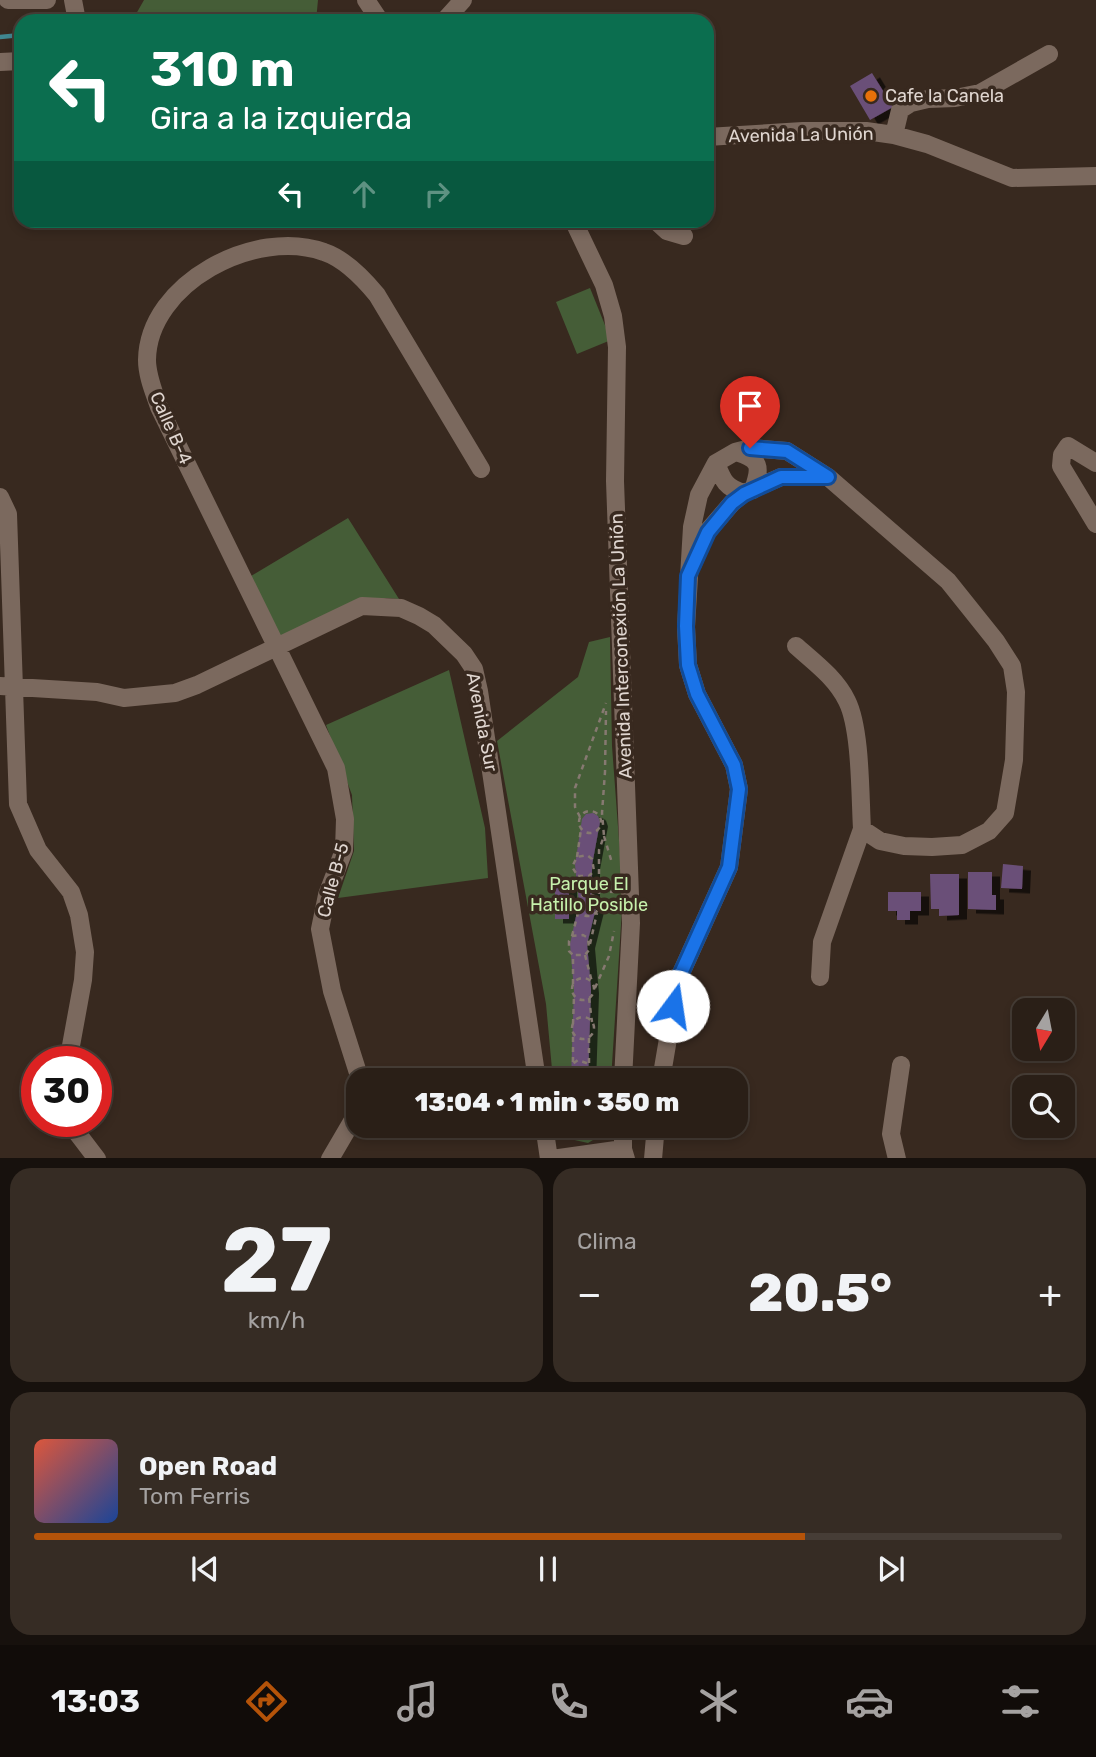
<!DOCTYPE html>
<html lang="es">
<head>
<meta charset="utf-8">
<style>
	body { margin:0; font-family:Rubik,sans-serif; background:#362c24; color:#f1f3f6; height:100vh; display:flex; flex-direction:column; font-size:26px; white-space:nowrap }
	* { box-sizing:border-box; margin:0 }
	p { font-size:23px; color:#a5a2a1 }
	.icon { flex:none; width:38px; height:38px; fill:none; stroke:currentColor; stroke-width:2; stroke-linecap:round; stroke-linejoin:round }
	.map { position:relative; height:1158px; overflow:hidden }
	.panel { display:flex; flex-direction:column; gap:10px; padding:10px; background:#17110d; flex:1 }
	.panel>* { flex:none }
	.hud { position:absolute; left:14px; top:14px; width:700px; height:214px; border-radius:21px; box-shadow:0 4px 10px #0003,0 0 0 2px #463d36; background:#0b6e4f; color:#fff; overflow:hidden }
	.needle { width:46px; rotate:190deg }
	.tools { position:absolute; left:1012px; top:998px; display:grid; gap:14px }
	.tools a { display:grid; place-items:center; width:63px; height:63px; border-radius:14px; background:#2a1f17; box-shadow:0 4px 10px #0003,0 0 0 2px #463d36; font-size:35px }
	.speed { position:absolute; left:21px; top:1046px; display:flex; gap:14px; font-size:35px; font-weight:700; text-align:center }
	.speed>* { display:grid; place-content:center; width:91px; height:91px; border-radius:50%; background:#2a1f17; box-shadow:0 4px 10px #0003,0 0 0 2px #463d36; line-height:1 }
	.speed .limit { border:10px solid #d22; background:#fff; color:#111 }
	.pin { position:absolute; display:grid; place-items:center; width:60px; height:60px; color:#fff; margin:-72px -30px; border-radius:50% 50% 50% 0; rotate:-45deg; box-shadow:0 0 7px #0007 }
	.pin .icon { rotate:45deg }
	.me { position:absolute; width:77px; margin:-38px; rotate:14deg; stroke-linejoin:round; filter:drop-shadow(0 0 5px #0008) }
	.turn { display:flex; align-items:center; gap:24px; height:147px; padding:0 21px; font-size:32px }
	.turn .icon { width:91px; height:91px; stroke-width:2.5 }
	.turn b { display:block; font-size:49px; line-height:60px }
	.lanes { display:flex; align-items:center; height:66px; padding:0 21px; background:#0003; justify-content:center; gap:35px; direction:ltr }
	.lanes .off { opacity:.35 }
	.big { font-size:52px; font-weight:800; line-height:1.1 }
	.panel .card { flex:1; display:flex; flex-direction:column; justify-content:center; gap:10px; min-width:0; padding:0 24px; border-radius:21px; background:#362c24 }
	.panel .dial { align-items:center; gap:0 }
	.dial b { font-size:91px; line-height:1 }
	.song { display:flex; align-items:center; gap:21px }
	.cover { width:84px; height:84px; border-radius:10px; background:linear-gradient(135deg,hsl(10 70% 55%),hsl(220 70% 35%)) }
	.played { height:7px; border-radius:4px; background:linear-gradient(90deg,#b45309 75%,#463d36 75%) }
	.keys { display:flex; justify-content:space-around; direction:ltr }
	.heat { display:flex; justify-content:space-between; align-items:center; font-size:38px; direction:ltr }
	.panel .tiles { flex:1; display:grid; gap:10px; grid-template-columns:1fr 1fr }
	.card:last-child { grid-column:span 2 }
	.trip { position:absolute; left:346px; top:1068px; width:402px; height:70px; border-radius:21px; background:#2a1f17; box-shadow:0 4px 10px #0003,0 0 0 2px #463d36; font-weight:800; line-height:70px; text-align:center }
	.tab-bar { display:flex; height:112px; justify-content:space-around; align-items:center; background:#110c09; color:#a5a2a1 }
	.tab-bar .icon { width:49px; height:49px }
	.tab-bar .selected { color:#b45309 }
	.tab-bar b { font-size:32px; color:#f1f3f6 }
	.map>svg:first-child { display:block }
	.green { fill:#455d37 }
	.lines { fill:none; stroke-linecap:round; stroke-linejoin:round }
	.stream { stroke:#408790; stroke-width:4.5 }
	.building { fill:#6a4f78; filter:url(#shadow) }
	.path { stroke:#867971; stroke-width:2.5; stroke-dasharray:5 5; stroke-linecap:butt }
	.minor { stroke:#7b695e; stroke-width:18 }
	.route-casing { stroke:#114b97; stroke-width:18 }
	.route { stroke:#1a73e8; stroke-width:12 }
	.food-dot { fill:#e8710a; stroke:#38291f; stroke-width:2.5 }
	.labels { text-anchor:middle; stroke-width:7; stroke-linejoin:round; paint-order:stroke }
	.poi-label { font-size:18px; fill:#e0d6d0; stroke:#38291f; text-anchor:start }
	.street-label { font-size:18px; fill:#e0d6d0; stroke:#38291f }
	.park-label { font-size:18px; fill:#c6f1ac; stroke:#38291f }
</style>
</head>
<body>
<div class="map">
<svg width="1096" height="1159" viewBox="0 0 1096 1159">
	<defs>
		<filter id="shadow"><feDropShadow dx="8" dy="4.5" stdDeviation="0" flood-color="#0009"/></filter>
	</defs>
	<rect width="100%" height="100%" fill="#38291f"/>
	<path class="green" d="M144 0H318L316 21H132Z
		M590 288 611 340 577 354 556 302Z
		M348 518 399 599 386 598 279 638 251 576Z
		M610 637 612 746 623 894 611 1080H553L546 1004 497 741 578 677 589 642Z
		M449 670 485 828 488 878 338 898 354 851 352 795 326 725Z
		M561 1125H606L603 1134 588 1143 570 1139Z"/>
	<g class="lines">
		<path class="stream" d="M0 37 21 35"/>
	</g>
	<path class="building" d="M872 73 893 107 870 120 850 86Z
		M593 813 598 816 600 822 592 865V894L597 904 587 944 591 989 588 1080H571L574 989 570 944 579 903 575 865 582 819 586 814Z
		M1003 864 1023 866 1022 889 1001 888Z
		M968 872H992V895H996V910L968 909Z
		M930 874H959V915L939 916V909H931Z
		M555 885H569V919H555Z
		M888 892H921V911H910V920H897V911H888Z"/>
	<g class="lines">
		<path class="path" d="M579 822a11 11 0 1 1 22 0a11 11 0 1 1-22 0Z
			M580 817 575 807V788L606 703
			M604 836 612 863
			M577 857 581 829
			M578 876H589L594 871 592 859 587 855 577 857 572 867 578 876 581 896
			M600 891 614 892
			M577 905a11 11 0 1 1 22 0a11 11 0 1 1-22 0Z
			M599 904V850L604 836 602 813 605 772 606 711
			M572 936 578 913
			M590 944 597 913
			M585 955 592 982
			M572 989a11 11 0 1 1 22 0a11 11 0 1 1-22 0Z
			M573 984V955L569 951V941L572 936 583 935 588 938 589 950 585 955H573
			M595 988 609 956 614 931
			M589 998 592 1022
			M572 1028a11 11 0 1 1 22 0a11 11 0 1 1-22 0Z
			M573 1024 574 996
			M573 1062V1034
			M589 1063V1038
			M574 1080 569 1072 570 1066 578 1060 589 1064 591 1070 586 1080"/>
		<path class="minor" d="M8 0H47
			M73 0 77 21
			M366 0 380 21
			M444 21 463 0
			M0 62 21 61
			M894 135 900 110 911 103 928 99 955 98 980 93 1049 54
			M707 137 803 131H866L894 135 927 144 1012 178 1096 176
			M573 220 604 285 613 316 617 347 615 481 631 923 623 1080
			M655 220 667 231 684 236
			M736 452C761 460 761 466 753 490
			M716 463C723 481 726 488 744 493
			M1096 463 1068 446 1062 455 1061 466 1096 524
			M0 497 8 514 18 804 38 850 71 892 79 915 85 952 83 980 68 1062
			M693 564 707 532 732 503 744 493 781 477H828
			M0 686 97 692 124 698 175 693 197 685 362 606 401 608 419 616 434 625 464 654 474 669 479 691 537 1080
			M820 977 822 942 862 829
			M661 1080 678 980 729 867 739 789 734 765 697 694 688 665 686 627 692 527 699 495 716 463 735 452 750 448 787 451 828 477 948 581 996 641 1012 666 1016 692 1014 760 1005 813 989 831 962 845 932 847 904 846 880 841 862 829C860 795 861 729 847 701 836 678 814 662 796 646
			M75 1122 78 1134 97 1159
			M544 1125 549 1159
			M623 1125V1149L626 1159
			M330 1159 354 1118 359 1076 332 991 320 929 327 895 344 850 345 819 336 768 159 407C154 392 147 376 147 360 148 283 256 227 324 252 345 259 363 278 377 295L481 469
			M552 1159 623 1149
			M653 1159 656 1125
			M897 1159 891 1134 901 1065"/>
	</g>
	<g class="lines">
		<defs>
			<path id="route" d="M673 1006 678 980 729 867 739 789 734 765 697 694 688 665 686 626 688 576 708 532 732 503 744 494 781 477H828L787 451 750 448"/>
		</defs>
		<use href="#route" class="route-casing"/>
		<use href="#route" class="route"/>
	</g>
	<circle class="food-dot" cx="871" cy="96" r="7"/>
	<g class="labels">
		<g class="poi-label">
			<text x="885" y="102">Cafe la Canela</text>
		</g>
		<g class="street-label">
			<text transform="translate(801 135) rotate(-1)" y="6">Avenida La Unión</text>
			<text transform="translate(171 428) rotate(66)" y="6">Calle B-4</text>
			<text transform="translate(621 646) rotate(-92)" y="6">Avenida Interconexión La Unión</text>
			<text transform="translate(482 722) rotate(79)" y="6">Avenida Sur</text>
			<text transform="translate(333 880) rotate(-75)" y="6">Calle B-5</text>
		</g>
		<g class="park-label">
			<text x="589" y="890">Parque El<tspan x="589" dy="21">Hatillo Posible</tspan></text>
		</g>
	</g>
</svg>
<div class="tools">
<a><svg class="needle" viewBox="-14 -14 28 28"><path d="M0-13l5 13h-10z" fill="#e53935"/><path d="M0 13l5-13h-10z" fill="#a5a2a1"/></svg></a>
<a><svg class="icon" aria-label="search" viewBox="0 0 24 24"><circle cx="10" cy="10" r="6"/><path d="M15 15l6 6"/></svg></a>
</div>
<div class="speed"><div class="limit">30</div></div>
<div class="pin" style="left:750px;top:448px;background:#d93025"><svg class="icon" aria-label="arrive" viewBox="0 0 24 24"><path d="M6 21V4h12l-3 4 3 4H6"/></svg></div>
<svg class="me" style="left:673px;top:1006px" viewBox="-20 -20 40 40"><circle r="19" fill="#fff"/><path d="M0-13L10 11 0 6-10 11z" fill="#1a73e8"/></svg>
<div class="trip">13:04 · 1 min · 350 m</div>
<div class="hud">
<div class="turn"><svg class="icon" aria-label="left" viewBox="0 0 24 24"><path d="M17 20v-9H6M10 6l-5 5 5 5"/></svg><div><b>310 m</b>Gira a la izquierda</div></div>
<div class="lanes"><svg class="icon" aria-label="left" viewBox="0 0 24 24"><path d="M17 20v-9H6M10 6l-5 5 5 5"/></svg><svg class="icon off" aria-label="ahead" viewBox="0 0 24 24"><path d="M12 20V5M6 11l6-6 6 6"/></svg><svg class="icon off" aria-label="right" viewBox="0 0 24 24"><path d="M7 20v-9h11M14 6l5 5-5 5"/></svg></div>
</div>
</div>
<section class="panel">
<div class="tiles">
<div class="card dial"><b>27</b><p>km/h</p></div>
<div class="card"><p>Clima</p>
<div class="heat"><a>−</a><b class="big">20.5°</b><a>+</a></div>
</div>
<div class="card">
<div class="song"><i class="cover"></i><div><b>Open Road</b><p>Tom Ferris</p></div></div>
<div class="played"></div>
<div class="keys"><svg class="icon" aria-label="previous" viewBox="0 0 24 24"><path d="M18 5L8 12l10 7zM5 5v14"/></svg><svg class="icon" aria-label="pause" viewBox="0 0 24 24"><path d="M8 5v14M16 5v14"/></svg><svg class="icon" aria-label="next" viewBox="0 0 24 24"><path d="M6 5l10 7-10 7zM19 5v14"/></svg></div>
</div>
</div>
</section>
<nav class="tab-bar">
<b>13:03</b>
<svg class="icon selected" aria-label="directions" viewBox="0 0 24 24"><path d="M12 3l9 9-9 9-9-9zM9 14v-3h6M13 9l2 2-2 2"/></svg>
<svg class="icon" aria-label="music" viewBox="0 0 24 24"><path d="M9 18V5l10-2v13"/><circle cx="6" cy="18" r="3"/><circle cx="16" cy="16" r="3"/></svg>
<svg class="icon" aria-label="phone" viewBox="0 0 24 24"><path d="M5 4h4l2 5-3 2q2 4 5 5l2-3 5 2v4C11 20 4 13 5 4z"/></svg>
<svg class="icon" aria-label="climate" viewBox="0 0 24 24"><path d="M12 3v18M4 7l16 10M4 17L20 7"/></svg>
<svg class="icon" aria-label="car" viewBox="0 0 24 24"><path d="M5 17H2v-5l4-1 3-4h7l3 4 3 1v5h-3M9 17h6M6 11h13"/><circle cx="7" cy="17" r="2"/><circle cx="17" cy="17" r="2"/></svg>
<svg class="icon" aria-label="filters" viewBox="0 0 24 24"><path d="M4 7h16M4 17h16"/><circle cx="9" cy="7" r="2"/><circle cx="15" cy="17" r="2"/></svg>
</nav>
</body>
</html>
